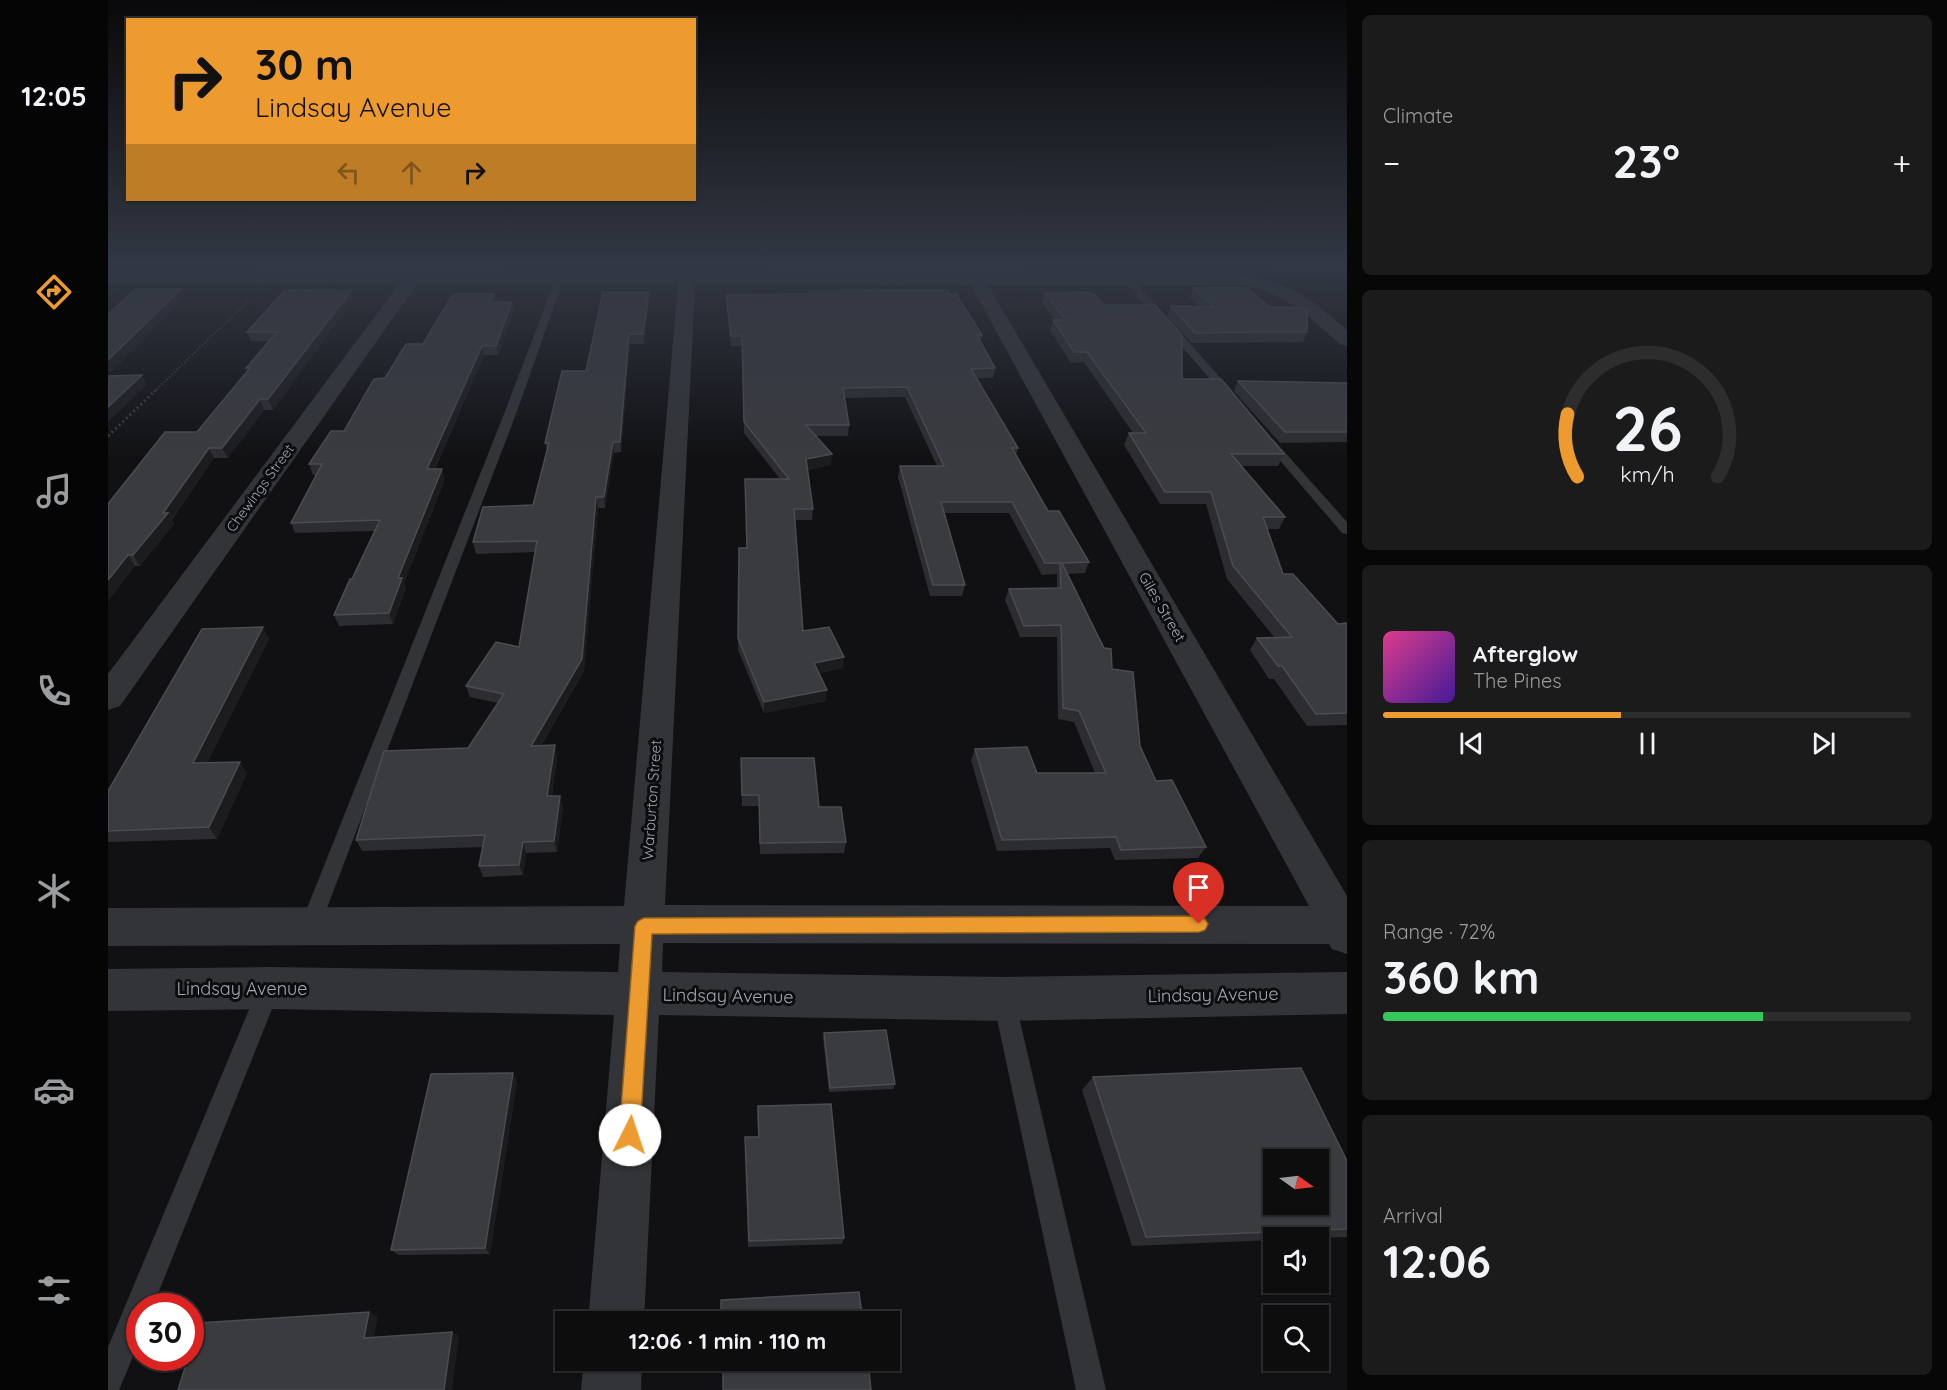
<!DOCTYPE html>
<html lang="en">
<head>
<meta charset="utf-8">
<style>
	body { margin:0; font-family:Quicksand,sans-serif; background:#1b1b1c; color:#f1f3f6; height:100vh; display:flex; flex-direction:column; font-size:22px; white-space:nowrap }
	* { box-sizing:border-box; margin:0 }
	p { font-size:20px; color:#9a9c9e }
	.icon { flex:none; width:33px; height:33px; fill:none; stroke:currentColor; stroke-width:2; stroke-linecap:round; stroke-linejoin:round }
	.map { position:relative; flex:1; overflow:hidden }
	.drawer { display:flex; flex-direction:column; gap:15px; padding:15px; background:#070708; width:600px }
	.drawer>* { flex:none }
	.hud { position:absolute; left:18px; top:18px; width:570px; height:183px; border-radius:0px; box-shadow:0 2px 4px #0004,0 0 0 2px #2d2d2e; background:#ed9b2f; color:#111; overflow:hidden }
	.needle { width:39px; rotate:104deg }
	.controls { position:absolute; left:1155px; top:1149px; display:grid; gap:12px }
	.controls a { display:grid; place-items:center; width:66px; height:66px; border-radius:0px; background:#0d0d0e; box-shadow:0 2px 4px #0004,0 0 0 2px #2d2d2e; font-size:30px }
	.speed { position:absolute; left:18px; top:1293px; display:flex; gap:12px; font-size:30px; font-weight:700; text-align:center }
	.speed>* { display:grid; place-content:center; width:78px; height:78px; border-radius:50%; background:#0d0d0e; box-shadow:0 2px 4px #0004,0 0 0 2px #2d2d2e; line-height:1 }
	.speed .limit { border:9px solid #d22; background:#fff; color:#111 }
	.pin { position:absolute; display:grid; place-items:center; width:51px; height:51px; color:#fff; margin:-62px -26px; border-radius:50% 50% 50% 0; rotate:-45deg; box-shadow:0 0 6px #0007 }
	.pin .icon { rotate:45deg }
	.me { position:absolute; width:66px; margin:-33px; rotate:4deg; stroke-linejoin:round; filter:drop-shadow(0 0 4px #0008) }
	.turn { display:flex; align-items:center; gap:21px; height:126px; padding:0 30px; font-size:27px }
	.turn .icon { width:78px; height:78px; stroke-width:2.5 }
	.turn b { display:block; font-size:42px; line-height:51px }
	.lanes { display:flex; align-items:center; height:57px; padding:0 30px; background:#0003; justify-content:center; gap:30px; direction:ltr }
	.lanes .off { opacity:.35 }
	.big { font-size:45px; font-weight:800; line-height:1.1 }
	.drawer .widget { flex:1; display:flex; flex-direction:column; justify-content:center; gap:9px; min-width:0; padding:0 21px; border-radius:9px; background:#1b1b1c }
	.drawer .dial { align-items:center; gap:0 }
	.dial svg { height:156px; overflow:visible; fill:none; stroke:#2d2d2e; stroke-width:7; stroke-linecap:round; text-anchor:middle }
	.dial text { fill:#f1f3f6; stroke:none }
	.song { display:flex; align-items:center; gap:18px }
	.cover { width:72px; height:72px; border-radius:9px; background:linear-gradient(135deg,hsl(330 70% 55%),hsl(260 70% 35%)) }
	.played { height:6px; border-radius:3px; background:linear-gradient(90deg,#ed9b2f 45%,#2d2d2e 45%) }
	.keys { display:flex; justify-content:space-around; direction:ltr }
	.heat { display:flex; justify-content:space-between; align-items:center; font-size:33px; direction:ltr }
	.charge { height:9px; border-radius:4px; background:linear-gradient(90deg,#34c759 72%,#2d2d2e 0) }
	.trip { position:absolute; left:447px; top:1311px; width:345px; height:60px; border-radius:0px; background:#0d0d0e; box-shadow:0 2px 4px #0004,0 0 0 2px #2d2d2e; font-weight:800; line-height:60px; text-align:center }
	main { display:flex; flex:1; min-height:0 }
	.tabs { display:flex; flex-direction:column; width:108px; justify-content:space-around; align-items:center; background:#050506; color:#9a9c9e }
	.tabs .icon { width:42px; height:42px }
	.tabs .active { color:#ed9b2f }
	.tabs b { font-size:27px; color:#f1f3f6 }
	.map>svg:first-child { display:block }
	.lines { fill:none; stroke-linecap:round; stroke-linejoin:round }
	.path-far1 { stroke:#383b3f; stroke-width:2; stroke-dasharray:1.5 2; stroke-linecap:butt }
	.path { stroke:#383b3f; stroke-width:3; stroke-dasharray:2 3; stroke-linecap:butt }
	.lane { fill:#323438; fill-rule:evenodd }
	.street { fill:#323438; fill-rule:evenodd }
	.wall { fill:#2d2d31 }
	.shaded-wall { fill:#1c1c1f }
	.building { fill:#3a3b3f; stroke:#4a4c51; stroke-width:1.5; fill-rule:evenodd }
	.route { fill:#ed9b2f; stroke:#9a651f; stroke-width:1.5 }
	.labels { text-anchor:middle; stroke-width:6; stroke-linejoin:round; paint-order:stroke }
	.far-street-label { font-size:14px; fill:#a3a9b3; stroke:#0c0c0e }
	.street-label { font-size:15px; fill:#a3a9b3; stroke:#0c0c0e }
	.near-street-label { font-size:18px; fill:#a3a9b3; stroke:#0c0c0e }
</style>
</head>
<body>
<main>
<nav class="tabs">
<b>12:05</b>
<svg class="icon active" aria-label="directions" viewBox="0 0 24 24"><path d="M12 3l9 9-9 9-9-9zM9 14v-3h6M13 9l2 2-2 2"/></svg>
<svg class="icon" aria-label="music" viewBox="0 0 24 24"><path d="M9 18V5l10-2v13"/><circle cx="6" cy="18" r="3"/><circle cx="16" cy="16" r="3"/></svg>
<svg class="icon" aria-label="phone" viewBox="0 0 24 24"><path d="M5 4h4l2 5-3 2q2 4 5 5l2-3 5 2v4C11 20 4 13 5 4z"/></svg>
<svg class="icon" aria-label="climate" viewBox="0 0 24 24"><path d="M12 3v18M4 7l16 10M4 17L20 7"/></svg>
<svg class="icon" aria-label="car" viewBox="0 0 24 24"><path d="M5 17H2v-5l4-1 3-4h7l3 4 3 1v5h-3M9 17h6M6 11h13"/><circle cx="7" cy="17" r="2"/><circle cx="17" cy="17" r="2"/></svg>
<svg class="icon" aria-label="filters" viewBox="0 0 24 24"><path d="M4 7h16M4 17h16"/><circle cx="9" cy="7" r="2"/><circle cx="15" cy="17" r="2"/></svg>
</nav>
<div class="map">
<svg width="1239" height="1390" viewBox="0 0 1239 1390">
	<rect width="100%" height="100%" fill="#111113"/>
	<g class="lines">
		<path class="path-far1" d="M46 392 140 301"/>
		<path class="path" d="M0 436 48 390"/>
		<path class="lane" d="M452 275 456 278 408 414 212 926 209 933 202 936 195 933 192 926 396 414 448 278Z
			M1017 278H1023L1127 394V398H1119L1017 282Z
			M1161 438 1165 439 1239 522V534L1234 533 1157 443 1155 441Z
			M161 978 169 981 172 989 45 1306H32V1340L11 1390H0V1347L153 981Z
			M896 989 904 992 907 1000 998 1390H968L885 1000 888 992Z"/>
		<path class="street" d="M0 273 1134 275C1183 283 1202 298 1239 330V346L1232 344C1201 317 1176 292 1134 285H880L1239 896V954L1224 949 1221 944 555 943 554 972 896 977 1239 972V1014L896 1021 551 1015 536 1322H480L506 1015 161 1009 0 1011V969L161 967 510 972 512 944 0 946V908L516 906 570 284H309L12 706 0 710V674L291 284 0 283ZM587 284 863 285 1201 906 557 905Z
			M476 1360H534L533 1390H473Z"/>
	</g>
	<path class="wall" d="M1085 288 1162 307 1199 332 1195 342 1083 343 1059 316 1063 306 1092 307 1082 297Z
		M243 291 245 300 165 410H156L120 458H106L64 520 66 524 32 566H27L0 601V504L89 432 140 371 138 368 161 341H143L139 332Z
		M541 292V301L536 344H522L513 452 506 453 497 508H490L476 671 433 746 449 757 444 796 455 807 449 852 418 853 415 875 375 877 371 866 375 847 254 851 248 840 360 748 390 703 362 697 358 686 411 647 427 552 368 554 365 542 425 505 439 451 437 443 478 371Z
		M937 293 996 305 1074 379 1176 454 1170 466H1134L1177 517 1171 529H1159L1175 574 1230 624 1239 623V725L1199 726 1166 679H1161L1142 650 1149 638 1166 637 1119 579 1098 504H1052L1016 445 1021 433H1025L976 362 963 363 942 330 945 320H947L934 303Z
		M386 294 387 302H404L406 310 390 355H376L327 469 337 479 296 583 298 588 285 624 231 626 226 615 244 579 267 531 187 533 183 523 208 475H205L201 464 236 431 277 378 315 344Z
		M842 294 874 335 872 342 887 368 885 378H869L910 448 908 455 940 511 981 562 977 573 959 574 1004 669 1032 746 1048 781 1098 847 1090 858 1007 860 1002 848 889 851 863 760 867 749 929 773H987L966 722 950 719 949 637H912L897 600 901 589 949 588V574L934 575 901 513H836L857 585 854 596H822L790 477 792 466H829L797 397 737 398 741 425 740 436H708L723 465 699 470 705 509 704 520H687L695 631 735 668 711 673 718 701 656 713 630 650 631 548H639L637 479H672L636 433 634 346H623L618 304V295Z
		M1130 381 1239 383V442L1172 443 1126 391Z
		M161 639 99 763 139 773 109 839 0 842V791Z
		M633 758 711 807 738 842 736 853 652 854 651 806H634Z
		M716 1033 787 1084 785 1089 721 1092 715 1038Z
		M985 1077 1239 1161V1237L1210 1238H1166V1240L1024 1246 974 1090Z
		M409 1082 382 1254 291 1255 283 1250Z
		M650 1106 736 1238 734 1244 640 1247 637 1137H650L649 1114Z"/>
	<path class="shaded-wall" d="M73 289 77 298 0 375V360Z
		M243 291 245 300 165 410 160 399Z
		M541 292V301L536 344 535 334Z
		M386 294 387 303 382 302Z
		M404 302 406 310 390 355 388 346Z
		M521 334 522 344 513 452 512 442Z
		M374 346 376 355 322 479 319 469Z
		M34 375 39 385 0 422V407Z
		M152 399 156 410 120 458 114 448Z
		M505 442 506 453 497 508 496 497Z
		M101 448 106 458 64 520 66 524 32 566 25 555Z
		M724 454 723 465 697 470 698 459Z
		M334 469 337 479 296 583 298 588 285 624 281 613 290 578Z
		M488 497 490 508 476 671 426 757 423 746Z
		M20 555 27 566 0 601V580Z
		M155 627 161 639 93 775 85 763Z
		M736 657 735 668 705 674 706 663Z
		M719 690 718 701 656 713V702Z
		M447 745 449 757 442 807 439 796Z
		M132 762 139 773 109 839 101 827Z
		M452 796 455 807 449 852 446 841Z
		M415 842 418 853 415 875 411 865Z
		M405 1073 409 1082 382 1254 377 1248Z
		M261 1312 270 1317 265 1342 256 1338Z
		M344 1332 351 1336 344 1390H336Z"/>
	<path class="building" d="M1138 287 1162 307 1199 308V332L1087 333 1063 306 1106 307 1085 288Z
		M28 289H73L0 360V314Z
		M177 290 243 291 160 399H152L114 448H101L55 513H60L25 555H20L0 580V504L57 432H89L142 368H138L169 332H139Z
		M795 290H840L842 294H848L874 335H869L887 368 863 369 910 448H904L940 511H951L981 562 954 563 996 648 1003 649 1004 669 1025 672 1032 746 1048 781 1064 780 1098 847 1013 850 1008 837 894 840 867 749 919 747 929 773H998L971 711 955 708 953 625 916 626 901 589 953 588 952 563H937L904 502H833L857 585H825L792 466H836L799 387 735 388 741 425H698L724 454 698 459 705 509H686L695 631 721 627 736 657 706 663 719 690 656 702 630 638 631 548H639L637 479H681L636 422 634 336H623L618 295 701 294V291Z
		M495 292H541L535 334H521L512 442H505L496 497H488L474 659 423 746 447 745 439 796H452L446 841 415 842 411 865 371 866 377 835 248 840 276 751 360 748 396 694 358 686 388 642 411 647 429 541 365 542 375 507 425 505 441 443H437L454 371H478Z
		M980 292 987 295 996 305H1047L1074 335V379H1113L1176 454H1123L1177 517H1155L1175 574H1185L1230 624 1239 623V713L1208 714 1174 666H1170L1149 638 1184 637 1125 566 1103 492H1057L1021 433H1038L979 352H966L945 320H958L937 293Z
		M348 294H386L382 302H404L388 346H374L319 469H334L290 578H294L281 613 226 615 242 579H244L272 520 183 523 214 464H201L223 431H236L266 379 277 378 298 344H315L343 297Z
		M34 375 0 407V376Z
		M1130 381 1239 383V432H1177Z
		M155 627 85 763 132 762 101 827 0 831V791L94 629Z
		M633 758H706L711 807H733L738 842 652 843 651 795H634Z
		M778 1030 787 1084 722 1088 716 1033Z
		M1193 1068 1239 1161V1229L1038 1237 985 1077ZM1166 1160H1210V1204H1166Z
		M405 1073 377 1248 283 1250 323 1074Z
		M723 1104 736 1238 641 1241 637 1137H651L650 1106Z
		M751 1292 755 1322H613V1300Z
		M261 1312 256 1338 344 1332 336 1390H70L80 1358H82V1349L91 1323Z
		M615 1360H760L763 1390H615Z"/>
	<linearGradient id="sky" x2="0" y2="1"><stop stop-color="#09090a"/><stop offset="0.58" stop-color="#323844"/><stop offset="1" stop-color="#323844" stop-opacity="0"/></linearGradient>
	<rect width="1239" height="459" fill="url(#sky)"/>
	<path class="route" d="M1091 916 1097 919 1100 924 1097 930 1091 932 544 934 532 1135 529 1142 522 1145 514 1142 511 1135 527 926 530 921 536 918Z"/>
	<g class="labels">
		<g class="far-street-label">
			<text transform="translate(152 488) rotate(-54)" y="5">Chewings Street</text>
		</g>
		<g class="street-label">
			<text transform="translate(1054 607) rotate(60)" y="5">Giles Street</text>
			<text transform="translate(544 800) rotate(-86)" y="5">Warburton Street</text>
		</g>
		<g class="near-street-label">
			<text x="134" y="995">Lindsay Avenue</text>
			<text transform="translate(1105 995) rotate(-1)" y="6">Lindsay Avenue</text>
			<text transform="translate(620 996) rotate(1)" y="6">Lindsay Avenue</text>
		</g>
	</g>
</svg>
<div class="controls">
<a><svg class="needle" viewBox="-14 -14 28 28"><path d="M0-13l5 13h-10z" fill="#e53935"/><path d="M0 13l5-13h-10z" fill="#9a9c9e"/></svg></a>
<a><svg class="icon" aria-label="sound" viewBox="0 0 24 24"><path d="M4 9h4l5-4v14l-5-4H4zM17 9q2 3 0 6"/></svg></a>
<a><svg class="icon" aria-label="search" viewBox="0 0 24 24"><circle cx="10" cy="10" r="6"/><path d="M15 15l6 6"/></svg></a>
</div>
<div class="speed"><div class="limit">30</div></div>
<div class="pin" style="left:1091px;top:924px;background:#d93025"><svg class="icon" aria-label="arrive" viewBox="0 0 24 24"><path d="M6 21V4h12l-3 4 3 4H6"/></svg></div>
<svg class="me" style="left:522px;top:1135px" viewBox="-20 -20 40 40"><circle r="19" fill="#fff"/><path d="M0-13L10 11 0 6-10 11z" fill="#ed9b2f"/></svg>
<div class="trip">12:06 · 1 min · 110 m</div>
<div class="hud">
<div class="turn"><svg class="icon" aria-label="right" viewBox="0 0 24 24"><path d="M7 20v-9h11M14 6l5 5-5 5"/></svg><div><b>30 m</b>Lindsay Avenue</div></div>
<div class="lanes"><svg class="icon off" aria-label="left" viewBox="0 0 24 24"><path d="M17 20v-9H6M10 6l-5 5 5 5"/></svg><svg class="icon off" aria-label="ahead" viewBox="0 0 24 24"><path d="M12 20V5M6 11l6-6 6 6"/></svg><svg class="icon" aria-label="right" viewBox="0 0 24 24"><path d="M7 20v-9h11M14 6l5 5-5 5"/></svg></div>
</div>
</div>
<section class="drawer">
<div class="widget"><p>Climate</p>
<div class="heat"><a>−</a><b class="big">23°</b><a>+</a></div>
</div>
<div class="widget dial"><svg viewBox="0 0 100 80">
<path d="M14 69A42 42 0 1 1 86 69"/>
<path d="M14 69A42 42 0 0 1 9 37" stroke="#ed9b2f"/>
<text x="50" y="56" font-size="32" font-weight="700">26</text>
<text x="50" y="72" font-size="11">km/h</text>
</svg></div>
<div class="widget">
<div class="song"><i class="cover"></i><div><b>Afterglow</b><p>The Pines</p></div></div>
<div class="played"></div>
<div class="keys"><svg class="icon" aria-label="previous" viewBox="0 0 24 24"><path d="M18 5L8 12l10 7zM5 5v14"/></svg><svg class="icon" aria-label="pause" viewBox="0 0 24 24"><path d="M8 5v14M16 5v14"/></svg><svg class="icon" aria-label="next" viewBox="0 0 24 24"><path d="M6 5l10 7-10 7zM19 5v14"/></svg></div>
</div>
<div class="widget"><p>Range · 72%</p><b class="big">360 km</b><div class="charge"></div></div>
<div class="widget"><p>Arrival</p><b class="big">12:06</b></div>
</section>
</main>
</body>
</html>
